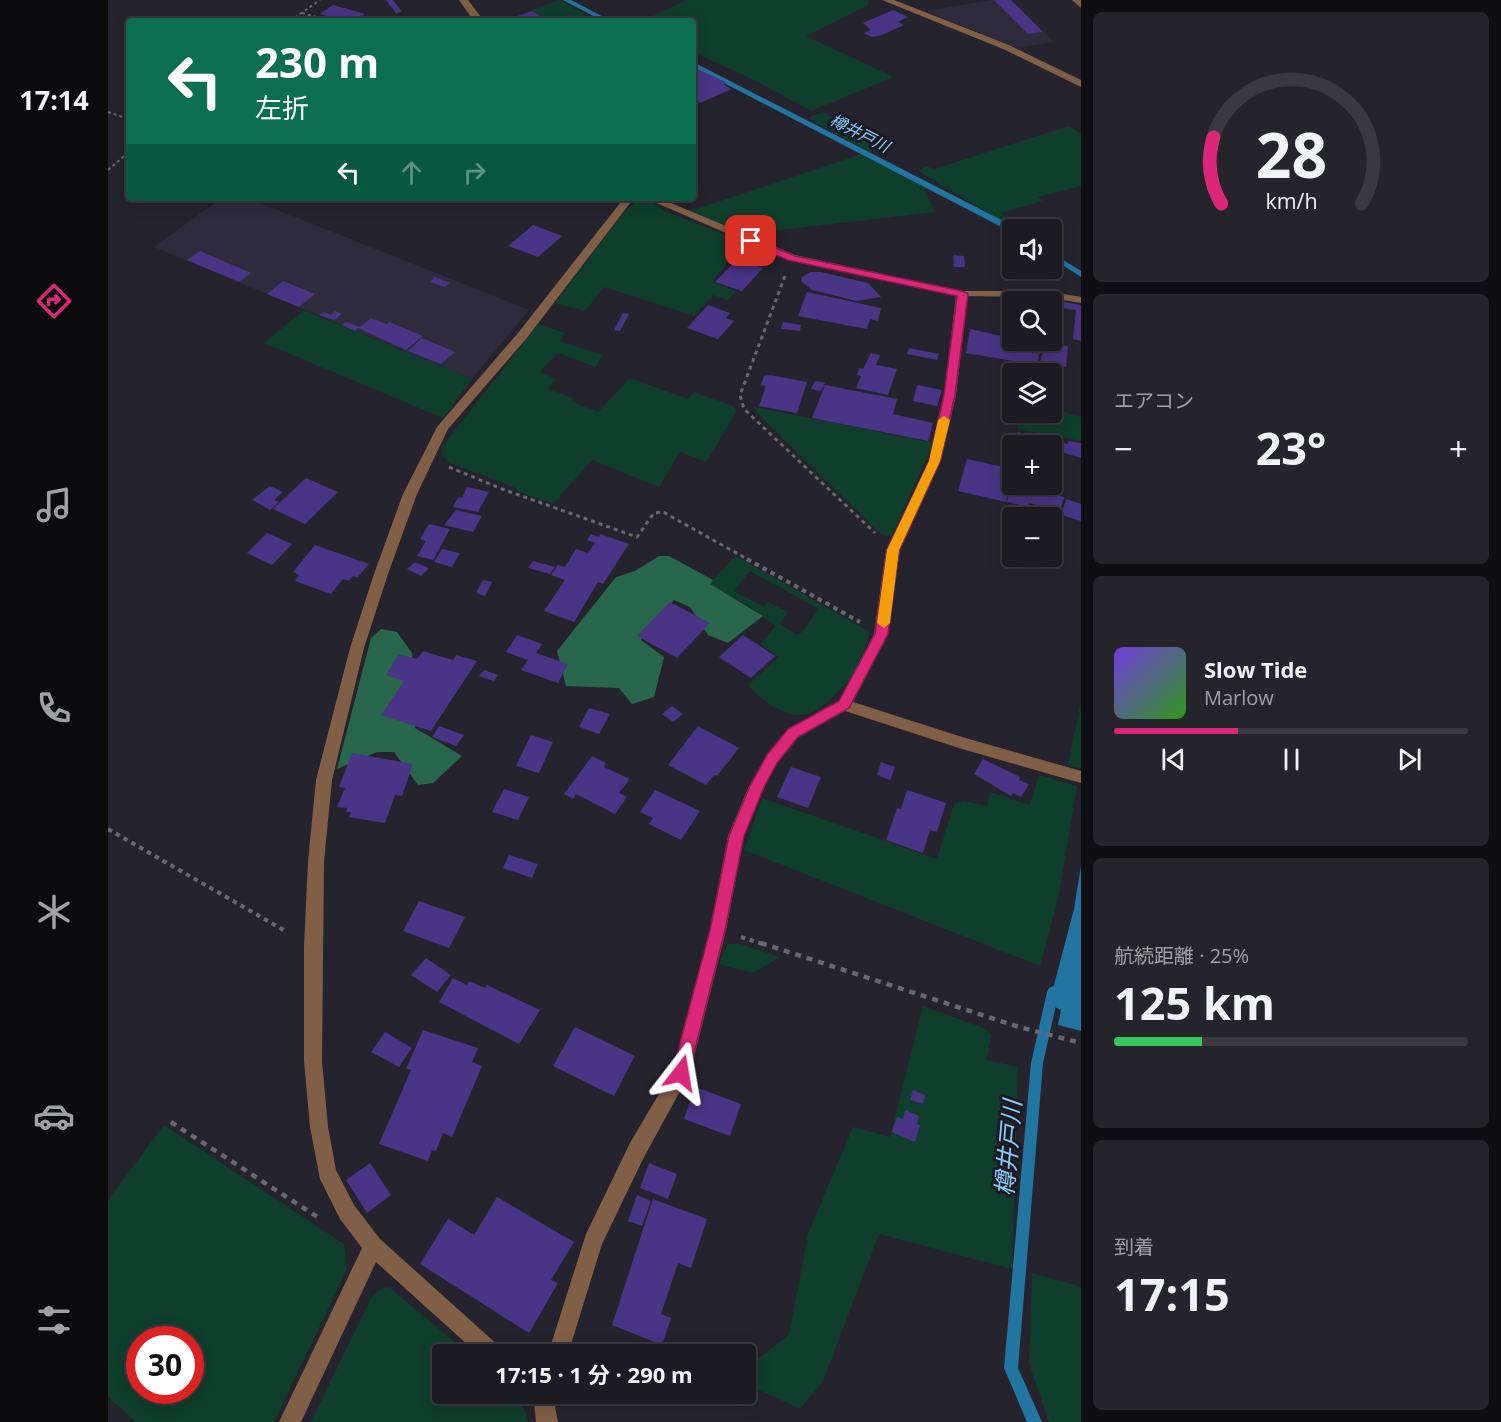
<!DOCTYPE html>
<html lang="ja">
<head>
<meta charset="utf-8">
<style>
	body { margin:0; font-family:"Open Sans","Noto Sans JP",sans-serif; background:#25242a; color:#f1f3f6; height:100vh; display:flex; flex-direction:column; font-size:22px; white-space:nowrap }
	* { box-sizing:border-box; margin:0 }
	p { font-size:20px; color:#a0a1a5 }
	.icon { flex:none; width:33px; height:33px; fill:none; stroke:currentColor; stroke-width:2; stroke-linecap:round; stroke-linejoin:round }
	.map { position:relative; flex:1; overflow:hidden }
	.panel { display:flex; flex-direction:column; gap:12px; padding:12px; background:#0f0f13; width:420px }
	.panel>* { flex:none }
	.guide { position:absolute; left:18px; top:18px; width:570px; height:183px; border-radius:6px; box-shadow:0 3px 15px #0003,0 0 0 2px #3a3940; background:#0b6e4f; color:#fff; overflow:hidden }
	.buttons { position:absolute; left:894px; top:219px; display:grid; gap:12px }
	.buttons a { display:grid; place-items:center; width:60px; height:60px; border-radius:6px; background:#1c1b22; box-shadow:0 3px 15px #0003,0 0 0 2px #3a3940; font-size:30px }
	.speed { position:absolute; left:18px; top:1326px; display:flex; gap:12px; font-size:30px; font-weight:700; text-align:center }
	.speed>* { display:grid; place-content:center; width:78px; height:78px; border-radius:50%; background:#1c1b22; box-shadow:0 3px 15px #0003,0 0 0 2px #3a3940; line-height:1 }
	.speed .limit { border:9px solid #d22; background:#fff; color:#111 }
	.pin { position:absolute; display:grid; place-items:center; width:51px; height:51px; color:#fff; margin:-26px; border-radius:12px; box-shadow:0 3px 9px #0006 }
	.me { position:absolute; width:66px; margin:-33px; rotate:14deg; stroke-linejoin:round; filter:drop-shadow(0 0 4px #0008) }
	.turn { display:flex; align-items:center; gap:21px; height:126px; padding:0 30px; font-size:27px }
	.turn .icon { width:78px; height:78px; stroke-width:2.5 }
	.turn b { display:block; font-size:42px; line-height:51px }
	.lanes { display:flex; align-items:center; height:57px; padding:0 30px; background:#0003; justify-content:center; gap:30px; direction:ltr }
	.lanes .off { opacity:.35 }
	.big { font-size:45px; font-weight:700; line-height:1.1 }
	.panel .tile { flex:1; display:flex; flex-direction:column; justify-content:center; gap:9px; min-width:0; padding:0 21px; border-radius:9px; background:#25242a }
	.panel .dial { align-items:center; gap:0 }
	.dial svg { height:156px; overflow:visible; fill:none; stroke:#3a3940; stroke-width:7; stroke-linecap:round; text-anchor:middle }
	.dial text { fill:#f1f3f6; stroke:none }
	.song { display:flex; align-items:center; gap:18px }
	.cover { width:72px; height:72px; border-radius:9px; background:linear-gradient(135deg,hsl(260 70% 55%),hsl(110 70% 35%)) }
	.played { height:6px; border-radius:3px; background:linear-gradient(90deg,#db2777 35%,#3a3940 35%) }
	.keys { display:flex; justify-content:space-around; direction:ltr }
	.heat { display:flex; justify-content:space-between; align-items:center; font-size:33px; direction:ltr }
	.charge { height:9px; border-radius:4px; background:linear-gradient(90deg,#34c759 25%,#3a3940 0) }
	.trip { position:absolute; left:324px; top:1344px; width:324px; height:60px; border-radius:6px; background:#1c1b22; box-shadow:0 3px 15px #0003,0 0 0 2px #3a3940; font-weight:700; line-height:60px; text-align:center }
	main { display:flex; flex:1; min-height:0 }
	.dock { display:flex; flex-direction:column; width:108px; justify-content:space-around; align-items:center; background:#0b0b0e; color:#a0a1a5 }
	.dock .icon { width:42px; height:42px }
	.dock .active { color:#db2777 }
	.dock b { font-size:27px; color:#f1f3f6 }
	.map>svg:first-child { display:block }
	.built { fill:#2e2c3c }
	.green { fill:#103e2c; fill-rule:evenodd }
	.forest { fill:#28674c }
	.water { fill:#2274a1 }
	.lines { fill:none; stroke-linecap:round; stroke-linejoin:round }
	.stream { fill:#2274a1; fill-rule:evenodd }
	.building { fill:#493485 }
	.path-far3 { stroke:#696871; stroke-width:2; stroke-dasharray:3 3; stroke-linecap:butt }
	.path-far2 { stroke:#696871; stroke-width:3; stroke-dasharray:4 4; stroke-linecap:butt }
	.path-far1 { stroke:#696871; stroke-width:4; stroke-dasharray:4.5 4.5; stroke-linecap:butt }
	.path { stroke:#696871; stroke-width:4.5; stroke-dasharray:6 6; stroke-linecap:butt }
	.lane { fill:#815f46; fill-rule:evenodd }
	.street { fill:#815f46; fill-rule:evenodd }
	.route { fill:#db2777; stroke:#8e194d; stroke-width:1.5 }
	.slow { fill:#f59e0b }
	.labels { text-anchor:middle; stroke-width:6; stroke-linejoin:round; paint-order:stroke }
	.far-water-label { font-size:16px; font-style:italic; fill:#88cefc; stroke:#1c1b24 }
	.near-water-label { font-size:24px; font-style:italic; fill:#88cefc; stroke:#1c1b24 }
</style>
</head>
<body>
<main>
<nav class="dock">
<b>17:14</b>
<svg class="icon active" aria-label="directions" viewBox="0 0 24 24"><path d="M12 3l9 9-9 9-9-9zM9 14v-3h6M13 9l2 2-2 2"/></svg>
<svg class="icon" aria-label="music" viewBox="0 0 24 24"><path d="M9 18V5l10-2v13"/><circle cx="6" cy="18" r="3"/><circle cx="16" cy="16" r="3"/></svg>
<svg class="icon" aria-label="phone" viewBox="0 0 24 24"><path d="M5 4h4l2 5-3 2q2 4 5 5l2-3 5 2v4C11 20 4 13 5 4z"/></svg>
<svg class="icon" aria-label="climate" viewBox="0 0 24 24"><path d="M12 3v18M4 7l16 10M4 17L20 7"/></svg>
<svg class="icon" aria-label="car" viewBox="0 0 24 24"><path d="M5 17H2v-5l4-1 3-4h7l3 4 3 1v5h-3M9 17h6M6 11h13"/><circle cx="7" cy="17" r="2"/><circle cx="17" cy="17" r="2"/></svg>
<svg class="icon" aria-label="filters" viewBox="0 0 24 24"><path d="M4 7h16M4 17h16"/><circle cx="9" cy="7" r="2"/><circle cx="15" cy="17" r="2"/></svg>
</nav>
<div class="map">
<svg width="973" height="1422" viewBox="0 0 973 1422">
	<rect width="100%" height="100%" fill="#25242e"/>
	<path class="built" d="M885 0H904L946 42 910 48 818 11Z
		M114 198H139L421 310 364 379 46 247Z"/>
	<path class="green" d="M452 0 488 21H439L423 10Z
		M579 0H761L760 5 698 36 786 77 703 111 646 80 585 52V21H533Z
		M716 112 768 149 761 152 700 118Z
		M961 126 973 134V186L930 197 934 201 893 213 914 229 904 231 884 215 810 171 818 166 826 169Z
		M754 154 825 186 816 190 828 212 636 234 579 212Z
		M529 201 543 202 557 211 637 243 603 282 628 291 620 300 605 295 586 316 496 287 477 311 447 303 516 212Z
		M196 310 364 379 335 418 156 343Z
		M430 324 457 333 451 341 495 355 487 367 450 353 432 372 448 379 440 389 465 398 463 401 490 412 522 378 580 399 586 392 625 406 629 411 598 462 572 452 551 487 484 460 445 504 411 492 405 487 342 463 333 454 334 447Z
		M646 407 826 443 783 537 773 534 649 413Z
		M944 409 973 417V441L909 429 911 413 944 412Z
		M628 556 762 632C757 646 753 662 745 674 737 687 714 709 700 714 680 721 652 699 640 685L671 657 652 644 668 626 643 607 601 584ZM642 571 711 609 693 633 690 635 672 624 680 612 660 602 656 607 626 591Z
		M973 701V768L960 765Z
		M931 775 969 786 950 899 932 966 636 850 654 798 829 859 846 804 856 801 879 806 882 792 922 805Z
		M620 944H632L672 957 645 973 611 964Z
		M815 1006 878 1029 883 1035 879 1060 910 1067 904 1269 771 1234 715 1381 692 1409 638 1384V1368L681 1335 700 1234 745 1127 782 1137Z
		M56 1125 236 1244 239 1269 166 1422H28L0 1397V1200ZM32 1340H82V1390H32Z
		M924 1273 973 1287V1422H941L921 1363Z
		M281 1287 361 1354H334V1394H406L412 1400 421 1422H203L263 1298 274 1288Z"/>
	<path class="forest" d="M551 556H561L605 580 602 584 655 616 620 643 600 635 582 607 566 600 533 640 556 657 546 697 524 704 511 688 458 686 449 651 508 577 527 571Z
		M273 629 289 632 304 653 307 728 354 756 325 783 310 785 286 752H269L229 769 263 638Z"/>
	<path class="water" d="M973 866V1031L950 1025 953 1010 941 1004 966 909Z"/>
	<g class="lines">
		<path class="stream" d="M455 0H463L503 21H495Z
			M585 62 909 228V230H904L903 232 585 67Z
			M944 253 973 271V277L944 258Z
			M945 986 949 988 951 992 935 1063 910 1368 934 1422H919L896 1368 923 1063 939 992 941 988Z"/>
	</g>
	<path class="building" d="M278 0H285L294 12 288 13Z
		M886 0H903L935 32 920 34Z
		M225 5 247 11 257 14 247 21H236L212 14Z
		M785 10 800 17 790 22 796 25 774 35 764 37 756 33 763 30 755 23Z
		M424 11 437 19 395 21Z
		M585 67 618 82 615 84 623 89 592 103 585 98Z
		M425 225 454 236 430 257 400 246Z
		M92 251 143 273 131 282 79 260Z
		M845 255 856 256 857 267H846Z
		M629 259 655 268 634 291 607 282Z
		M702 272H713L760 283 773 297 749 301 704 290 693 281 694 277Z
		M327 277 342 283 337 287 322 282Z
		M175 281 207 294 191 307 159 294Z
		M699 292 773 308 770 321 762 319 759 329 690 316Z
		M944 300 973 305V341L965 339 968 310 944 307Z
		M600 305 622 313 618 318 626 321 610 339 579 328Z
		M227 311 234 314 226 320 211 315 216 312 223 315Z
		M515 313 521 314 512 331 506 330Z
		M263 318 279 324 281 322 315 336 298 350 250 328 247 331 234 325 238 322 252 327Z
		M675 322 693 325 692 331 673 329Z
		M862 329 933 345 929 365 858 353Z
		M314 338 340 349 347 352 333 364 300 351Z
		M936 344 960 346 958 367 932 363Z
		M801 348 831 354 829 360 799 354Z
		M763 353 772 355 768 365 789 369 780 395 748 388 753 376 749 375 751 368 755 369Z
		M662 375 699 382 689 413 651 406 658 386 653 385 656 376Z
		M707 381 717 383 713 391 703 389Z
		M717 385 789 399 785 414 825 423 820 441 704 418Z
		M809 385 834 390 829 406 805 401Z
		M909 432 944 439 943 441 950 442 948 455 944 454V446H907Z
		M960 441 973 443V458L950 451 951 442 960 444Z
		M859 459 904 469 898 502 850 491Z
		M198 478 230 492 197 524 165 509Z
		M903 484 956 497 951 515 927 510 929 505 921 503 920 507 899 502Z
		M162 486 175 492 166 500 171 502 162 510 144 500Z
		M359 487 381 492 370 512 345 507 350 497 354 498Z
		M958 499 973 504V521L953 515Z
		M348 510 374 516 365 532 336 525Z
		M321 524 342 529 325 560 309 556 318 541 312 539Z
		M159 533 184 544 164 565 139 553Z
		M483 534 491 537 492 534 521 544 495 584 490 582 466 622 436 611 457 580 443 575 450 565 457 567 468 549 480 553 487 543 479 540Z
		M207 545 261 564 249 578 245 576 241 581 235 579 223 594 187 581 191 575 185 572Z
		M334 549 352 553 344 567 326 562Z
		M425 561 447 567 442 574 420 568Z
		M307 562 321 568 313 576 299 569Z
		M375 580 384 582 377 596 368 593Z
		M562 602 602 623 569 658 529 636Z
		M409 635 434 644 428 653 460 664 450 683 413 670 420 660 398 652Z
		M635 635 667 656 643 678 611 657Z
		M315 651 345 660 348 655 369 661 323 731 273 715 296 681 278 675 291 654 309 659Z
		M376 670 390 675 386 681 371 676Z
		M564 706 575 714 565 722 554 714Z
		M481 708 502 714 491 734 471 727Z
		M331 726 356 735 348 746 324 737Z
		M590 726 631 748 609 776 606 775 598 785 560 765Z
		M423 735 445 742 431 773 408 766Z
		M244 753 305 764 294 796 287 795 277 823 241 817 243 812H238L239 808 229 807 237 788 231 787Z
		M484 756 498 763 496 767 522 779 511 793 519 797 507 814 468 794 465 799 456 794Z
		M875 759 912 777 911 780 921 784 913 797 905 793 903 796 866 774Z
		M773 762 787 767 782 780 769 775Z
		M683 767 713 777 700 808 669 797Z
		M396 789 421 797 410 820 384 812Z
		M547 790 592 811 573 840 541 824 545 818 532 812Z
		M799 790 838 803 829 832 822 830 815 853 778 840 789 808 793 809Z
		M401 855 430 864 424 878 395 868Z
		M311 901 357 917 341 948 295 931Z
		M318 958 343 975 329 992 303 975Z
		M345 978 359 985 361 981 377 988 379 985 432 1010 411 1044 331 1002Z
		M467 1027 527 1056 506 1096 445 1066Z
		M315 1030 370 1048 364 1062 374 1066 344 1137 335 1133 328 1151 324 1150 320 1161 271 1144 303 1070 298 1069Z
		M277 1032 304 1048 291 1067 263 1052Z
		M587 1087 633 1104 622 1136 576 1119Z
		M805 1090 817 1095 815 1104 802 1100Z
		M797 1110 811 1116 809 1124 812 1125 807 1142 784 1132 789 1117 795 1119Z
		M262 1163 283 1195 259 1213 238 1180Z
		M541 1163 569 1174 560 1199 532 1188Z
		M529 1195 543 1201 534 1226 520 1221Z
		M389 1197 466 1242 443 1280 450 1283 421 1333 312 1264 340 1219 366 1235Z
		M545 1199 599 1219 583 1268 570 1263 553 1314 563 1318 554 1345 504 1325Z"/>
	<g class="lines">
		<path class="path-far3" d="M194 13 222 21
			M182 21 212 0
			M0 112 21 119
			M0 170 21 152"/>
		<path class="path-far2" d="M677 276 632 395 636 409 767 533
			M341 467 394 489 529 537 546 513 555 512 641 560"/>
		<path class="path-far1" d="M639 559 752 622
			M0 829 179 932
			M633 937 658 945"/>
		<path class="path" d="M653 943 911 1027 973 1043
			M63 1122 211 1218"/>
		<path class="lane" d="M854 291H938L973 297V303L938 297 850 296V292Z"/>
		<path class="street" d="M351 0H360L376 21H366Z
			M774 0H786L901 45 973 80V87L895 49Z
			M964 0H973V8Z
			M516 198H526L418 339 340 429 309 494 280 574 256 648 224 780 216 861 214 1061 220 1127 228 1170 246 1205 272 1239 392 1347 395 1354H370L268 1262 193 1422H171L254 1248 232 1219 212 1179 202 1127 196 1061V947L200 861 208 780 242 648 266 574 295 494 329 427 410 333Z
			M537 198H551L687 255 858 292 860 294 848 395 833 461 792 550 780 634 745 702 854 737 973 771V783L854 749 737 711 690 737 669 763 656 788 636 836 618 930 582 1073 536 1157 494 1244 460 1354H440L478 1234 522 1143 565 1070 602 930 620 836 641 786 659 755 680 729 731 701 766 634 778 550 821 461 836 395 848 296 680 260Z
			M428 1394H448L446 1402 450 1422H428L426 1402Z"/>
	</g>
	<path class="route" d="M643 238 687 256 854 291 860 294 847 395 832 461 791 550 780 634 741 708 690 737 669 763 656 787 636 836 617 930 581 1073 578 1079 573 1081 567 1079 564 1073 602 930 621 836 642 786 659 755 680 729 731 701 767 634 779 550 821 461 836 395 849 296 680 260 639 243V239Z"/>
	<path class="slow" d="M836 416 842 420 832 461 791 550 782 623 776 628 769 623 779 550 821 461 830 420Z"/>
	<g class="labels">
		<g class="far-water-label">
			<text transform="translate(752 133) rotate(27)" y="6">樽井戸川</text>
		</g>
		<g class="near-water-label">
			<text transform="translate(901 1148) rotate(-85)" y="8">樽井戸川</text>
		</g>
	</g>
</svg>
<div class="buttons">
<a><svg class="icon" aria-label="sound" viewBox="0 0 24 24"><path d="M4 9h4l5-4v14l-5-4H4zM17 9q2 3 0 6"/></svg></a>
<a><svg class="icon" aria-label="search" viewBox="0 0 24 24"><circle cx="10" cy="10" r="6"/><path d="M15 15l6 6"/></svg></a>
<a><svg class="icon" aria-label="layers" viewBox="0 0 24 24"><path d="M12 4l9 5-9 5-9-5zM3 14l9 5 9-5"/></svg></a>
<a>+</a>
<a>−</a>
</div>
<div class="speed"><div class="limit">30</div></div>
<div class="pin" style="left:643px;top:241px;background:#d93025"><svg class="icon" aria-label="arrive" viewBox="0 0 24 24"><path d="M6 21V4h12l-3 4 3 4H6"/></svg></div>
<svg class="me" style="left:573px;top:1073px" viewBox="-20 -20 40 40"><path d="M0-17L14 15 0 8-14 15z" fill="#db2777" stroke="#fff" stroke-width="4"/></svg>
<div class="trip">17:15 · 1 分 · 290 m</div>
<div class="guide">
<div class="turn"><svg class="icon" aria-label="left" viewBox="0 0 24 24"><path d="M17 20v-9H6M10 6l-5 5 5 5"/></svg><div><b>230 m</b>左折</div></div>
<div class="lanes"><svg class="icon" aria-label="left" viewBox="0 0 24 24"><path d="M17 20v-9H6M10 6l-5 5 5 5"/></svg><svg class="icon off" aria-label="ahead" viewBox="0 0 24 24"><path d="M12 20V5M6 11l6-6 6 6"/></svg><svg class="icon off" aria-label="right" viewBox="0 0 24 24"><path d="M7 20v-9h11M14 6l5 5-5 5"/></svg></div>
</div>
</div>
<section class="panel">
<div class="tile dial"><svg viewBox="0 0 100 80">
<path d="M14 69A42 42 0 1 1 86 69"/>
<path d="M14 69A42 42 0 0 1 10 35" stroke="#db2777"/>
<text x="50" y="56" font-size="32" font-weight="700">28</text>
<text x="50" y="72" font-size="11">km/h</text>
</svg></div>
<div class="tile"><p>エアコン</p>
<div class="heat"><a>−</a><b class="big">23°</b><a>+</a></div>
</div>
<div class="tile">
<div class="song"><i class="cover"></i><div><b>Slow Tide</b><p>Marlow</p></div></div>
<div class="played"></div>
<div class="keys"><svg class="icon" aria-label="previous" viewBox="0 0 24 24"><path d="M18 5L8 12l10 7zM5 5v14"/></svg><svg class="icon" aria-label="pause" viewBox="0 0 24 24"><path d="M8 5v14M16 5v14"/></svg><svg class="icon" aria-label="next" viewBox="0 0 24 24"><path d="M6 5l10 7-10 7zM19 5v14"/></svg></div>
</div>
<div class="tile"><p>航続距離 · 25%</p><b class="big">125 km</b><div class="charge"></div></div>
<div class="tile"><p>到着</p><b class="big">17:15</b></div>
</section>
</main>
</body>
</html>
